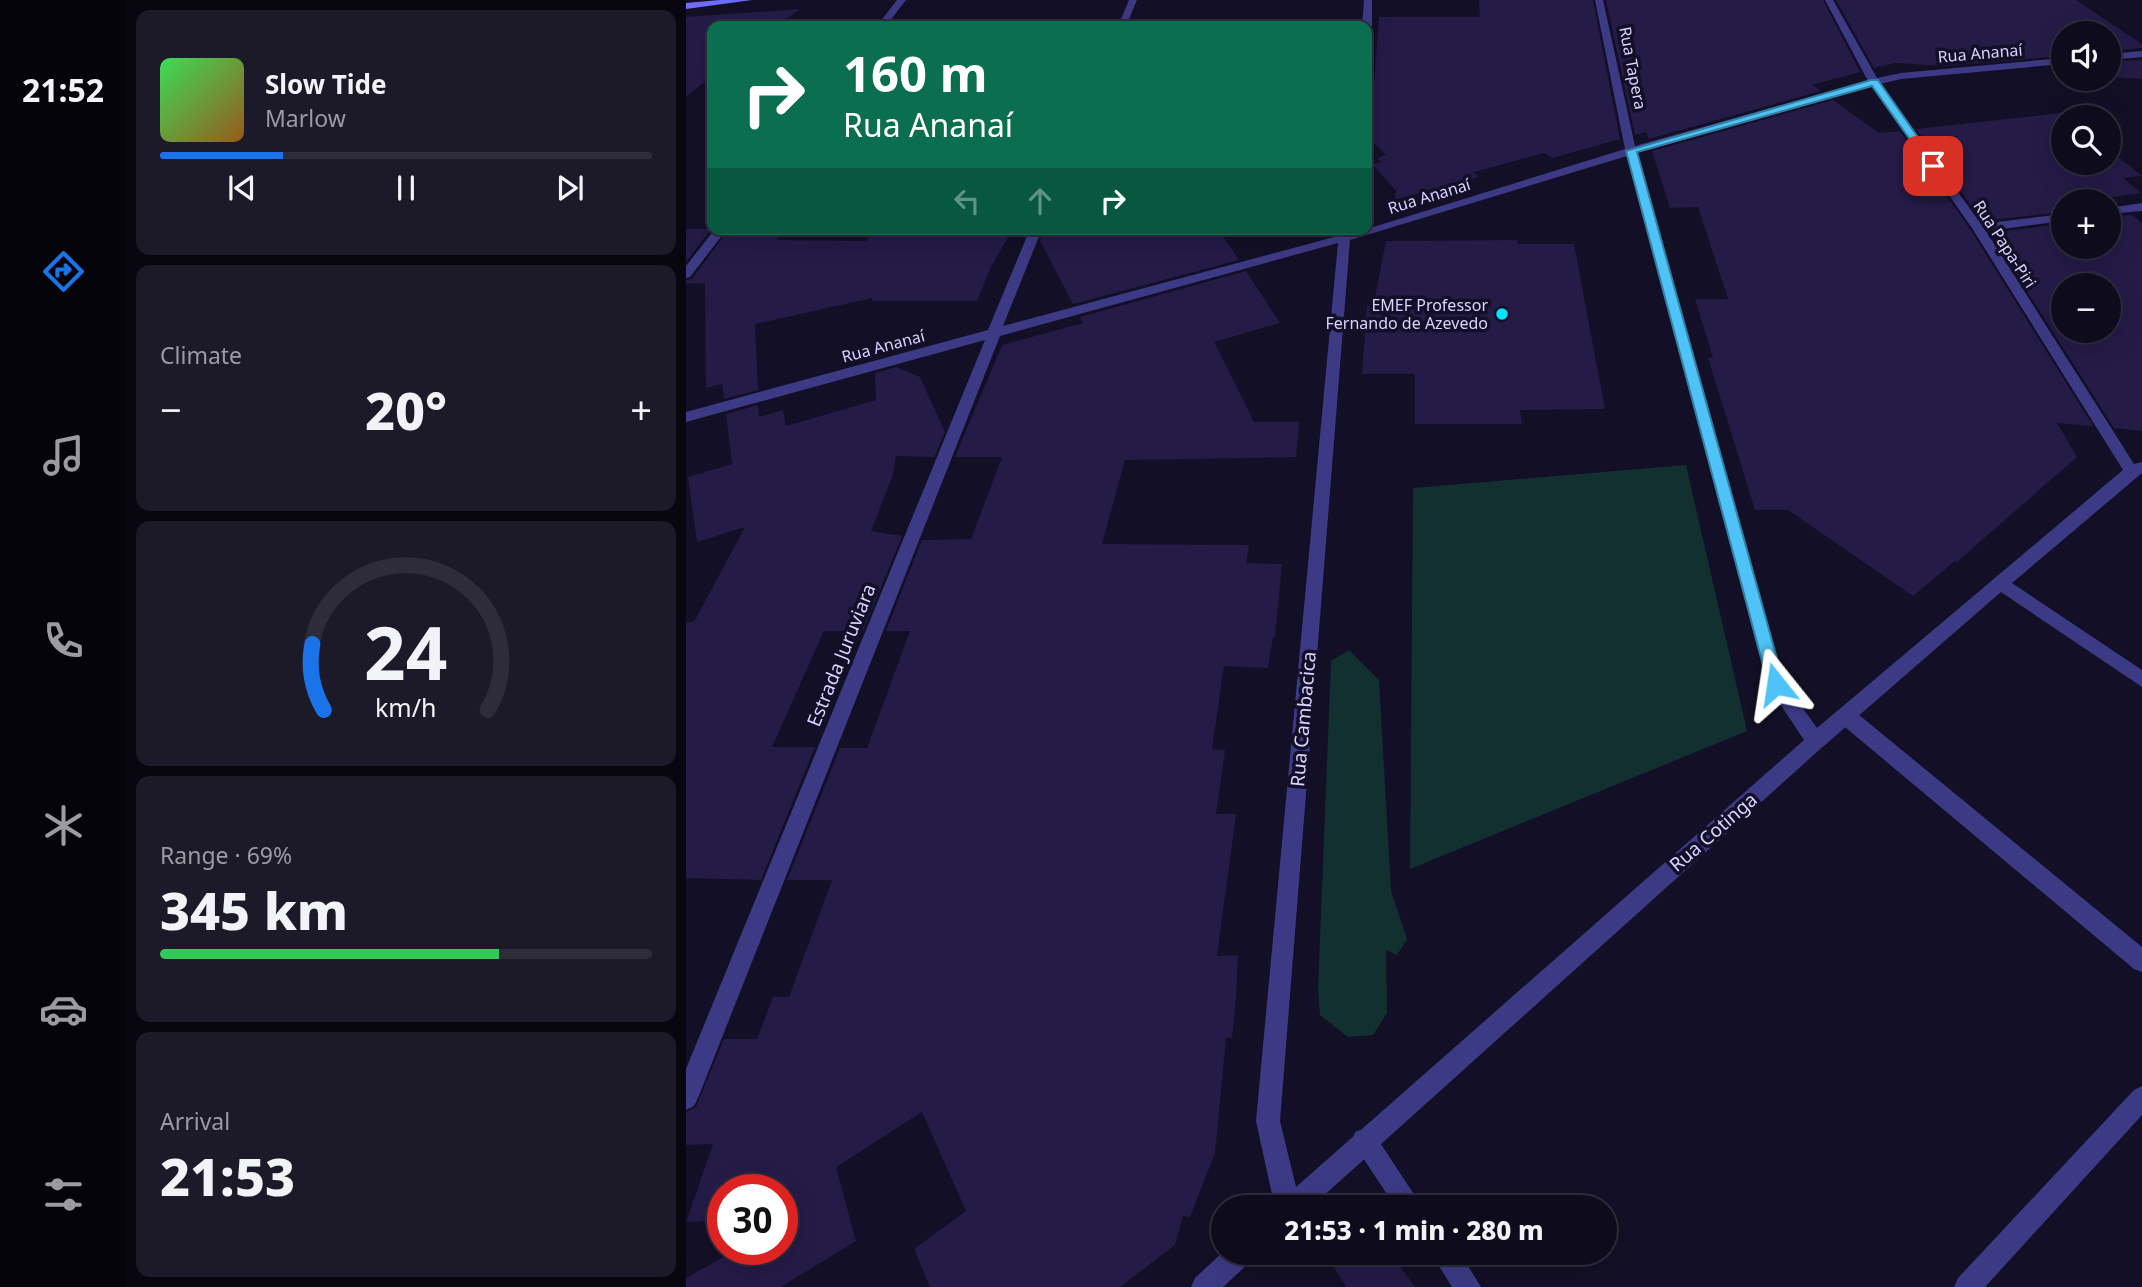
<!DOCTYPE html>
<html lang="en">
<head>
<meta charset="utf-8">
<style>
	body { margin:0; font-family:"Noto Sans",sans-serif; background:#1c1929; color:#f1f3f6; height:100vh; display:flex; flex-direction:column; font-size:26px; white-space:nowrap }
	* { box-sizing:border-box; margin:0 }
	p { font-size:23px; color:#9b9ba3 }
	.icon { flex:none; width:38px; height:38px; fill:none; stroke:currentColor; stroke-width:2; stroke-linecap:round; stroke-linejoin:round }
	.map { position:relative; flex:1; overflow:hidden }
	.side { display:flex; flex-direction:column; gap:10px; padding:10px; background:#08060f; width:560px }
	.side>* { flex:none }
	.hud { position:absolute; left:21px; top:21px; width:665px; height:214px; border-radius:14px; box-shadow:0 7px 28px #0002,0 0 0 2px #2e2b3b; background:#0b6e4f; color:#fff; overflow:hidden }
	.fabs { position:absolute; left:1365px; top:21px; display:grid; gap:14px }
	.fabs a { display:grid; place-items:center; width:70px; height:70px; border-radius:50%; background:#0e0b1c; box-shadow:0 7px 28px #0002,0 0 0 2px #2e2b3b; font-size:35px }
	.speed { position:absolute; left:21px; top:1174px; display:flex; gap:14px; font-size:35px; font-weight:700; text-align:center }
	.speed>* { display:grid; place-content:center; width:91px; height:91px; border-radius:50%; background:#0e0b1c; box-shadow:0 7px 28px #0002,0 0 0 2px #2e2b3b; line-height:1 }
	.speed .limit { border:10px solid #d22; background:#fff; color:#111 }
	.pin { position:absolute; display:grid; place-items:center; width:60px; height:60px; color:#fff; margin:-30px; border-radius:14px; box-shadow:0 4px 10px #0006 }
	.me { position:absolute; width:77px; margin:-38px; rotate:345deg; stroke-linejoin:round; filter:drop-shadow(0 0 5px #0008) }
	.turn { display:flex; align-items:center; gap:24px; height:147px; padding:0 21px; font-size:32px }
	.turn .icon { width:91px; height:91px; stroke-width:2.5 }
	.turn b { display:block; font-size:49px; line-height:60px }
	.lanes { display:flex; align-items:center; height:66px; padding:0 21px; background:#0003; justify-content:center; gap:35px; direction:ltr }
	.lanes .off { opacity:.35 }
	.big { font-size:52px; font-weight:800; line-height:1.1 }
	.side .card { flex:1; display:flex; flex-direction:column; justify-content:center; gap:10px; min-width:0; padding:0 24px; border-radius:14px; background:#1c1929 }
	.side .dial { align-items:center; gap:0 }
	.dial svg { height:182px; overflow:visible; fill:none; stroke:#2e2b3b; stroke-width:7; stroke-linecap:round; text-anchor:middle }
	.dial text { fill:#f1f3f6; stroke:none }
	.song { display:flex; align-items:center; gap:21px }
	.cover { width:84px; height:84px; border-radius:10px; background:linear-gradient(135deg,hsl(130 70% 55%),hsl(30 70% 35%)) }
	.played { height:7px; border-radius:4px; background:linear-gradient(90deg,#1a73e8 25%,#2e2b3b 25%) }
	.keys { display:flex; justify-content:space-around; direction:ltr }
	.heat { display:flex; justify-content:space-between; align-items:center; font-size:38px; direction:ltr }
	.charge { height:10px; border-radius:5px; background:linear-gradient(90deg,#34c759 69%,#2e2b3b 0) }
	.trip { position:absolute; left:525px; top:1195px; width:406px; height:70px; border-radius:35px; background:#0e0b1c; box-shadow:0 7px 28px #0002,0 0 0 2px #2e2b3b; font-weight:800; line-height:70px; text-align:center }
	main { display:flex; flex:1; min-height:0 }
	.menu { display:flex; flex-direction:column; width:126px; justify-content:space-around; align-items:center; background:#06040b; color:#9b9ba3 }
	.menu .icon { width:49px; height:49px }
	.menu .on { color:#1a73e8 }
	.menu b { font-size:32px; color:#f1f3f6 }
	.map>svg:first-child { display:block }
	.green { fill:#12302f }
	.building { fill:#241b47; fill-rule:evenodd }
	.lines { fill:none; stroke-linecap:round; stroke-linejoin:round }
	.service { fill:#3d3a85; fill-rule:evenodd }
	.minor { fill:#3d3a85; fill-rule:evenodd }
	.secondary { fill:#6f6bff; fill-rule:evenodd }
	.route { fill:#4fc3f7; stroke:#337fa1; stroke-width:2 }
	.poi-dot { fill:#00e5ff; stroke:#130f26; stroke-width:2.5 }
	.labels { text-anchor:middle; stroke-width:7; stroke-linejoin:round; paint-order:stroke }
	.far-street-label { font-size:16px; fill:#d9d4ff; stroke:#130f26 }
	.far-poi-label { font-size:16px; fill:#d9d4ff; stroke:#130f26; text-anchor:end }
	.street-label { font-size:19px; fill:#d9d4ff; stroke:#130f26 }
</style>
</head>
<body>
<main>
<nav class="menu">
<b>21:52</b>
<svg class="icon on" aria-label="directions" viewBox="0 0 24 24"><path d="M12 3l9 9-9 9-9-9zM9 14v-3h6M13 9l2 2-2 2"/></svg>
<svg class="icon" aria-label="music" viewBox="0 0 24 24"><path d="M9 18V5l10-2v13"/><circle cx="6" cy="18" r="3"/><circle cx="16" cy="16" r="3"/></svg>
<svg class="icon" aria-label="phone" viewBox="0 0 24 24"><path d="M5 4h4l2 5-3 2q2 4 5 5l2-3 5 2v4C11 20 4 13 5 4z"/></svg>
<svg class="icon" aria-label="climate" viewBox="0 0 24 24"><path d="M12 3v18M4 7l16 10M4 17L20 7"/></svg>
<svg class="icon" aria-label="car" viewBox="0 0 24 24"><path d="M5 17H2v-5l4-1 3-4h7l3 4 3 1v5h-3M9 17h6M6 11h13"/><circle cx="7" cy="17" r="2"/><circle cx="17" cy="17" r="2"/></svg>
<svg class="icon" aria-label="filters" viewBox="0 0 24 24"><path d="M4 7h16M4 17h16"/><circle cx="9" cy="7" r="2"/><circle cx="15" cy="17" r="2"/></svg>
</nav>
<section class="side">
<div class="card">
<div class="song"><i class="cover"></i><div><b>Slow Tide</b><p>Marlow</p></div></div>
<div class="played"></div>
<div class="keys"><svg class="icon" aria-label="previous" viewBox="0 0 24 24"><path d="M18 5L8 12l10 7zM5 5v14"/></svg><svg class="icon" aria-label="pause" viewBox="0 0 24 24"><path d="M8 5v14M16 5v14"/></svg><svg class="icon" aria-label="next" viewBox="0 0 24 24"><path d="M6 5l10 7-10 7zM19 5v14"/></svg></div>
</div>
<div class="card"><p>Climate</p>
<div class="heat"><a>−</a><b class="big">20°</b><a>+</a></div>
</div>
<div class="card dial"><svg viewBox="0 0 100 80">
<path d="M14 69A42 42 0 1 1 86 69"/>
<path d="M14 69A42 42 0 0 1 9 40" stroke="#1a73e8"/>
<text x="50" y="56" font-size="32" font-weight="700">24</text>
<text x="50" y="72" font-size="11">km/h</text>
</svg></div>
<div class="card"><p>Range · 69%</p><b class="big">345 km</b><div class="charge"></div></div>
<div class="card"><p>Arrival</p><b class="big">21:53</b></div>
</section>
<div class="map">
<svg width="1456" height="1287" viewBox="0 0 1456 1287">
	<rect width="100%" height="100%" fill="#130f26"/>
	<path class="green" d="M1000 465 1061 731 724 869 727 488Z
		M663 650 693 680 705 891 721 939 711 955 700 950 701 1013 687 1035 662 1037 634 1015 632 990 645 661Z"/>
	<path class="building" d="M793 0H907L934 139 866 158 858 153 788 172 793 177 708 200 710 191 686 164 695 162 691 158 700 155 684 139 693 17H794Z
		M920 0H1137L1174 72 1126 85 1135 91 963 139 960 132 949 135Z
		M1150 0H1390L1456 44V48L1423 51V33H1377V56L1258 66 1209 63 1188 68Z
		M114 9 91 26H26V76L0 97V17Z
		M1456 60V79L1423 77V62Z
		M1147 100 1193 133 1214 131 1284 229 1407 426 1371 423 1391 457 1271 562 1269 561 1227 596 1102 510H1069L1022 358H1027L1009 299H1042L1012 207 984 208 966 151Z
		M1375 113 1380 117H1377V163H1423V150L1456 176 1437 178 1455 193 1425 197 1433 204 1377 201V212L1296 221 1230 129Z
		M1446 215 1456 223V431L1428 428 1304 233 1377 224V247H1423V216ZM1377 285H1423V331H1377Z
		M0 229H25L0 262Z
		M43 229H98L91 240 180 241 188 229H327L305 267 291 301H186V298L69 324 72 390 38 399 36 384 20 388 19 283 0 284V280L6 279Z
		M358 229H532L553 260 387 304 354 241Z
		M831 240 832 244H888L919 409 834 410 836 424H729V374H676L681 306 687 307 700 241Z
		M560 271 594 323 528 342 568 422H613L610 457 439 460 416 544 563 545 560 563 596 564 589 637H587L582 668 538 666 526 749 539 750 530 814H550L531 956 552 955 550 996 546 1038H540L529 1153 504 1217 497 1216 489 1245 434 1287H244L228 1249 280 1211 236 1112 150 1167 170 1241 95 1287H0V1278L50 1250H96V1223L105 1218H96V1190H37V1220L0 1222 27 1144 0 1145V1112L10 1107 38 1039H71L87 997H103L146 880H101L154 748H181L224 631H200L236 540 285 539 316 457H269L316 345 397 323 394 317Z
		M210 367 234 377 259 432 248 457 210 456 207 475 185 531 216 536 177 631H138L86 747H129L75 880 0 878V622H8L59 527 11 542 2 477 46 464 40 414 72 405 73 417 97 410 100 426 190 400 189 373Z
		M639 1253H704L729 1287H660Z"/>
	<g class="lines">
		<path class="service" d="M1160 708 1167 710 1456 947V972L1448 969 1153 722 1151 716 1153 710Z
			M1456 1086V1115L1299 1287H1268L1272 1278 1448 1090Z
			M678 1129 687 1132 737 1208H710L666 1141 669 1132Z
			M745 1253H774L795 1287H766Z"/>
		<path class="minor" d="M211 0H220L200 26H191Z
			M443 0H451L440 26H432Z
			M678 0H686V26L681 29 676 26Z
			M909 0H917L949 146 1182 81 1139 0H1147L1191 78 1215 73 1377 58V64L1215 79 1194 84 1295 224 1377 214V221L1300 231 1448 464 1456 462V473L1326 583 1456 670V687L1315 592 1132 751 624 1208H589L570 1121 652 243 314 336 12 1098 8 1106 0 1110V1069L299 340 0 422V412L302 330 344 229H356L317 326 652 236 653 229H665V232L681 229 939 149ZM1186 86 1286 228 1437 470 1131 728 1098 682 951 153ZM941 156 1081 684 1118 740 610 1187 594 1121 664 240Z
			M1456 51V57L1423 60V54Z
			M1456 203V211L1423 214V208Z
			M29 229H41L4 277 0 278V266Z
			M537 1252 568 1253 564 1262 537 1287H505L509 1278Z"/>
		<path class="secondary" d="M34 0H66L0 9V3Z"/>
	</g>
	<path class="route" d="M1185 80H1192L1252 166 1251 168H1244L1186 86 951 152 1098 684 1096 689H1084L1082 684 940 151Z"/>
	<circle class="poi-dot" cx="816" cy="314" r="7"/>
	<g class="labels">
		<g class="far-street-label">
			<text transform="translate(1294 53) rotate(-5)" y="6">Rua Ananaí</text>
			<text transform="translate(947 68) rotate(79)" y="6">Rua Tapera</text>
			<text transform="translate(743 196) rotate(-17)" y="6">Rua Ananaí</text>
			<text transform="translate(1319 244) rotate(57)" y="6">Rua Papa-Piri</text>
			<text transform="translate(197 346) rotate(-15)" y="6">Rua Ananaí</text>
		</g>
		<g class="far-poi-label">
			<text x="802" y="311">EMEF Professor<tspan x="802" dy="18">Fernando de Azevedo</tspan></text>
		</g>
		<g class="street-label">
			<text transform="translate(155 655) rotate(-68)" y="7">Estrada Juruviara</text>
			<text transform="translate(617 719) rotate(-85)" y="7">Rua Cambacica</text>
			<text transform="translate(1027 832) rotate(-41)" y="7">Rua Cotinga</text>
		</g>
	</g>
</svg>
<div class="fabs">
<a><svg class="icon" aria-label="sound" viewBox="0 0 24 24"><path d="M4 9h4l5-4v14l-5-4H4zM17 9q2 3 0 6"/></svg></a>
<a><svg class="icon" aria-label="search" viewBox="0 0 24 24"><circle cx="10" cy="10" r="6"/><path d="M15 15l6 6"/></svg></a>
<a>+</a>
<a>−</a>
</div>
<div class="speed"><div class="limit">30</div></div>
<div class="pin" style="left:1247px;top:166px;background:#d93025"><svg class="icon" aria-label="arrive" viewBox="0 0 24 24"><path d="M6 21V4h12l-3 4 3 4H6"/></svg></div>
<svg class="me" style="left:1090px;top:684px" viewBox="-20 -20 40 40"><path d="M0-17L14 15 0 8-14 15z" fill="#4fc3f7" stroke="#fff" stroke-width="4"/></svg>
<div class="trip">21:53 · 1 min · 280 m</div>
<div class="hud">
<div class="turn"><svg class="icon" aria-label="right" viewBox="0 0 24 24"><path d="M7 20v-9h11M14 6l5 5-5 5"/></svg><div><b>160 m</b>Rua Ananaí</div></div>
<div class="lanes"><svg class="icon off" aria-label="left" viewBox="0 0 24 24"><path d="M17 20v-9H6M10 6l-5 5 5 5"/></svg><svg class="icon off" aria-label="ahead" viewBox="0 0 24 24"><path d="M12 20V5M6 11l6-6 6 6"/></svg><svg class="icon" aria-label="right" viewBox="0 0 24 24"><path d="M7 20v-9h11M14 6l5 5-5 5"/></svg></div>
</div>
</div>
</main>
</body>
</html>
